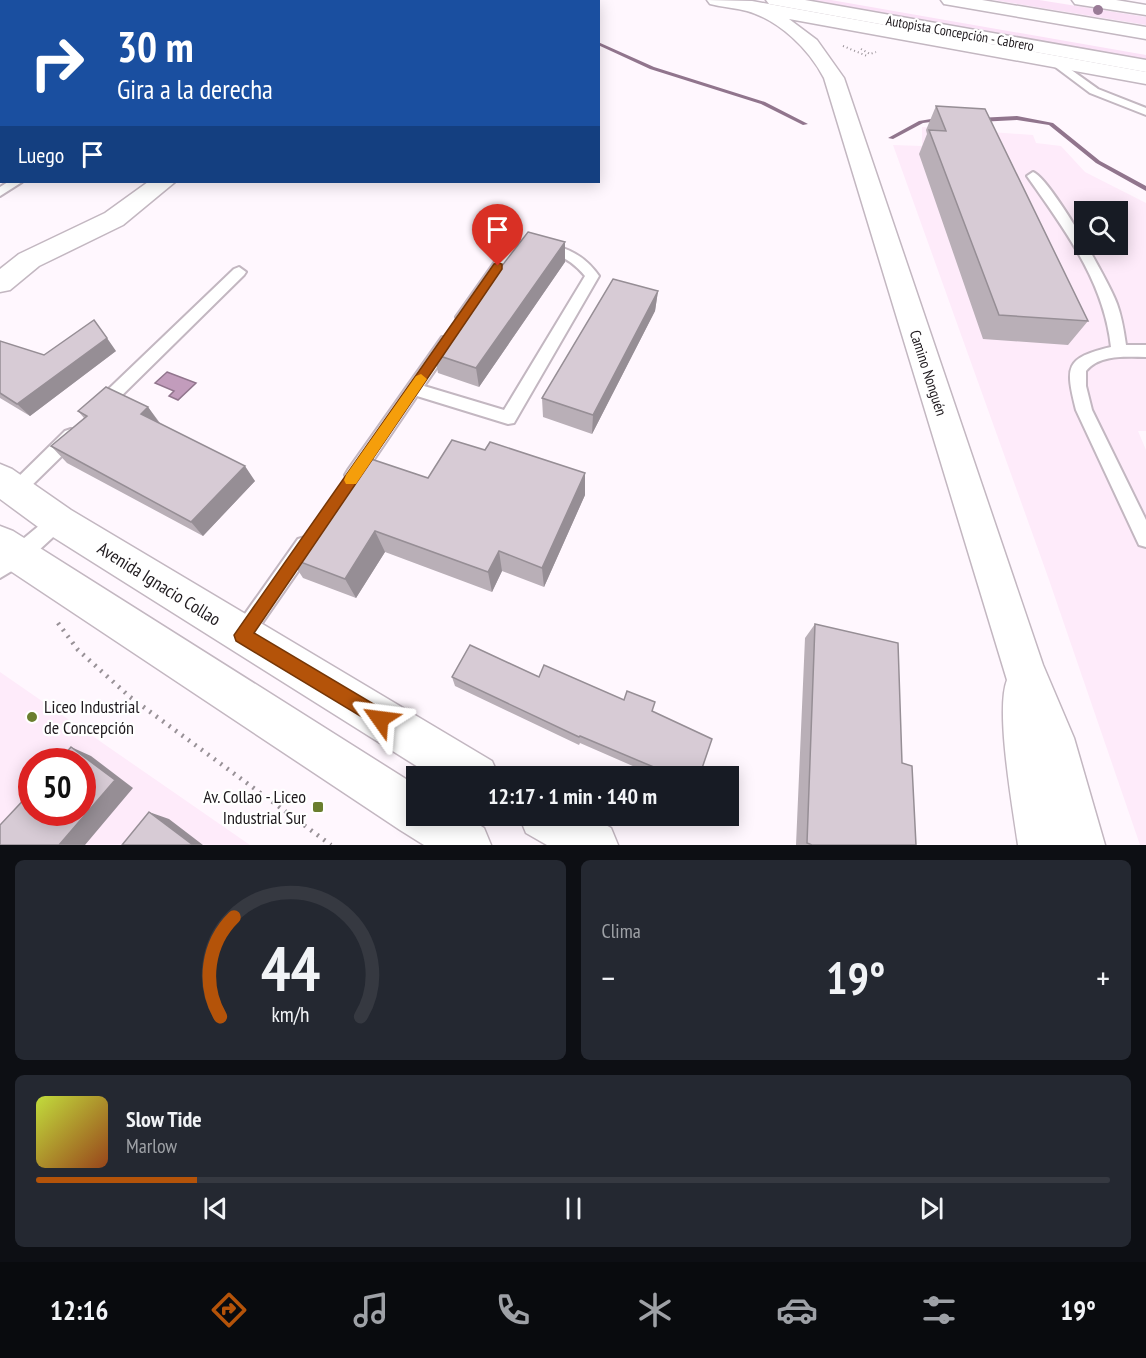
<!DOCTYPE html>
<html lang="es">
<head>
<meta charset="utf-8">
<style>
	body { margin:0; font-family:"PT Sans Narrow",sans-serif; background:#242831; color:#f1f3f6; height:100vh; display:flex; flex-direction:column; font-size:22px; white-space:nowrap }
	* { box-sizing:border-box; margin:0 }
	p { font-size:20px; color:#9ea1a6 }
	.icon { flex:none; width:33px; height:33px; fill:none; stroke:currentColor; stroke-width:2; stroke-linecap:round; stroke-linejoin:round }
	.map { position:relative; height:845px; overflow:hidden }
	.drawer { display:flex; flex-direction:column; gap:15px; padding:15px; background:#0d0f14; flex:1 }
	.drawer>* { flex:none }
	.banner { position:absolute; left:0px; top:0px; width:600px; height:183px; box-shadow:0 3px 15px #0003; background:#1a4fa0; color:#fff; overflow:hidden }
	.fabs { position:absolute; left:1074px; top:201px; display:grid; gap:12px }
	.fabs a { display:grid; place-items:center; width:54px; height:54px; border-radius:0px; background:#171b24; box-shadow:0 3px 15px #0003; font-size:30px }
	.speed { position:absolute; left:18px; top:748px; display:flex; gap:12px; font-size:30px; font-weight:700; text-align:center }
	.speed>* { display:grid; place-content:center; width:78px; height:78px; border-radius:50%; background:#171b24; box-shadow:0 3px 15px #0003; line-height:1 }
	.speed .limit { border:9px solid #d22; background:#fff; color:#111 }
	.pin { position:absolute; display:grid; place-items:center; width:51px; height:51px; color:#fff; margin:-62px -26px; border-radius:50% 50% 50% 0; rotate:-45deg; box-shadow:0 0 6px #0007 }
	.pin .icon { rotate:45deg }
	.me { position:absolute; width:66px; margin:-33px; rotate:301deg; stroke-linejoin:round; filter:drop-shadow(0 0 4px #0008) }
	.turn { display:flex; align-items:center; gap:21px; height:126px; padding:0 18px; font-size:27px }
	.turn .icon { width:78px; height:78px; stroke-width:2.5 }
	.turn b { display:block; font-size:42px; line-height:51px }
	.then { display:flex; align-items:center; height:57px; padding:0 18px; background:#0003; gap:12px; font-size:22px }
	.big { font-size:45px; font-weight:700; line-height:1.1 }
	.drawer .widget { flex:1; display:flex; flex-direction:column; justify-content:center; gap:9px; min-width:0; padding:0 21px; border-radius:9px; background:#242831 }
	.drawer .dial { align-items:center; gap:0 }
	.dial svg { height:156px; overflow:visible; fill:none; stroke:#363941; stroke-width:7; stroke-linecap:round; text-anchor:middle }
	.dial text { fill:#f1f3f6; stroke:none }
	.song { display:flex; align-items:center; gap:18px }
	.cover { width:72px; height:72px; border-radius:9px; background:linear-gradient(135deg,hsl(70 70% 55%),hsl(20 70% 35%)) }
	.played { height:6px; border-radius:3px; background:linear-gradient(90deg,#b45309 15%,#363941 15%) }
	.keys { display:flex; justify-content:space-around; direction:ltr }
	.heat { display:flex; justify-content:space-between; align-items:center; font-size:33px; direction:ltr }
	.drawer .tiles { flex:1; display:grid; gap:15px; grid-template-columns:1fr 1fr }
	.widget:last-child { grid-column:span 2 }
	.trip { position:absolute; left:406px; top:766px; width:333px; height:60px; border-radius:0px; background:#171b24; box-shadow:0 3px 15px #0003; font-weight:700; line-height:60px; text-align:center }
	.menu { display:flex; height:96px; justify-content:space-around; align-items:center; background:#090b0e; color:#9ea1a6 }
	.menu .icon { width:42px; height:42px }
	.menu .current { color:#b45309 }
	.menu b { font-size:27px; color:#f1f3f6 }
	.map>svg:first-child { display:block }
	.built { fill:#feebfa; fill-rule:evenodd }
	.green { fill:#fbe2f7 }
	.water { fill:#c29cbc; stroke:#91758d; stroke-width:1.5 }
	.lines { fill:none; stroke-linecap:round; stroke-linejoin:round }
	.stream { fill:#91758d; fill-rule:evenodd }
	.lane-casing { stroke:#c3b7c1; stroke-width:4 }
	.street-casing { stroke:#c3b7c1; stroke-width:3 }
	.secondary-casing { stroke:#c3b7c1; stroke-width:3 }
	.highway-casing { stroke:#c3b7c1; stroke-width:3 }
	.path-far1 { stroke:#989197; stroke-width:2; stroke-dasharray:1 3; stroke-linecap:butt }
	.path { stroke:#989197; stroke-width:4.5; stroke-dasharray:2 6; stroke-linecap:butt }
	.lane { fill:#fff; fill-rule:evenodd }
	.street { fill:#fff; fill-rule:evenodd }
	.secondary { fill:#fff; fill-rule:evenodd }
	.highway { fill:#fff; fill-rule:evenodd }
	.tree { fill:#997b96 }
	.wall { fill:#b9afb7 }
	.shaded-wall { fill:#968e95 }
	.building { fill:#d7cbd5; stroke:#968e95; stroke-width:1.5 }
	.route { fill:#b45309; stroke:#753606; stroke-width:1.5 }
	.slow { fill:#f59e0b }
	.poi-dot { fill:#6a7e2e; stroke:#fff; stroke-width:2 }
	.labels { text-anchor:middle; stroke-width:4.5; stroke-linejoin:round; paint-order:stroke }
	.far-street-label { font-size:14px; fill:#1f1a1e; stroke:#fff }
	.street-label { font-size:15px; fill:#1f1a1e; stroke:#fff }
	.near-street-label { font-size:18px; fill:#1f1a1e; stroke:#fff }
	.near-poi-label { font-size:18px; fill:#1f1a1e; stroke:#fff; text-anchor:start }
</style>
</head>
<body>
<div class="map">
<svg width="1146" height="845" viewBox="0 0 1146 845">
	<rect width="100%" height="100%" fill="#fff7fe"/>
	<path class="built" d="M922 127 1033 135 1036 143 1061 146 1085 172 1146 203V431H1138L1146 450V845H1140L1048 577 893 145 922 146ZM1084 212H1118V244H1084Z
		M0 672 250 845H0ZM32 762H82V813H32Z"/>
	<path class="green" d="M801 0H831L1146 55V60Z
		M993 0H1039L1146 17V25Z"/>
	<path class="water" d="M167 372 196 383 178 400 169 396 174 391 155 383Z"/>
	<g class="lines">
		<path class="stream" d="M296 0 308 2H298Z
			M598 42 654 67 765 102 808 124 803 125 761 104 650 69 598 45Z
			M1017 116 1053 123 1100 161 1146 186V191L1096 163 1049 125 1017 120 978 122 975 120 978 118Z
			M943 117 945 118V120L923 123 893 139 888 138 919 121Z"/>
		<defs>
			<path id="lane" d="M0 41H2V47H0Z
				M1050 59H1056L1098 89 1146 108V115L1090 93 1050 63Z
				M1033 172C1050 178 1110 283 1117 304 1122 318 1124 331 1126 345H1146V357C1126 357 1100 354 1086 371V386L1092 410 1146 520V547L1139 545 1076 410C1065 366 1065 358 1111 347 1104 281 1064 229 1027 176Z
				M8 182H22L0 196V187Z
				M531 240C560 246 581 250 599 276L514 423 508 424 417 396 360 480 354 482 348 480 345 475 348 470 442 337H452L455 341 424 386 504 410 585 276C568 255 542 245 516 252L468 321H458L456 317 506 246Z
				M239 267 246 272 244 275 106 411 100 413 94 411 92 407 94 403 234 269Z
				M71 429 77 431 79 436 77 441 22 495 16 498 10 495 7 490 10 485 65 431Z
				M58 513 64 515 67 521 64 527 25 563 0 578V558L52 515Z
				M305 537 312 539 314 545 312 551 249 642 242 645 235 642 232 635 235 628 298 539Z"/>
			<path id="street" d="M17 0H37L16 2Z
				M1072 0H1116L1146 5V15L1081 5 1075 4Z
				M0 7H2V17H0Z
				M148 182H175L123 225 39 266 10 290 0 292V269L19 254 105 213Z"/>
			<path id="secondary" d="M707 0 752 1 1146 72V84L789 19 817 40 844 78 1043 665 1074 738 1105 845H1018C1013 809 995 710 1007 680L824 78C809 49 779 20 747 11 735 8 722 7 710 4Z
				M941 0H982L1146 27V39L950 5 944 4Z
				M0 464 12 469 71 510 492 761 499 777H434L45 532 0 499Z
				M0 526 13 531 417 786V816H465L484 828 491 845H424L400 830 0 564Z
				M519 816H590L611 828 618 845H547L526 833Z"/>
			<path id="highway" d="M766 0H805L1146 60V72L775 5 769 4Z"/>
		</defs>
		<use href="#lane" class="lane-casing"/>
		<use href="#street" class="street-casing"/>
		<use href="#secondary" class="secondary-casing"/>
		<use href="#highway" class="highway-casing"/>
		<path class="path-far1" d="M843 46 867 56
			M861 49 870 54 876 52"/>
		<path class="path" d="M58 623 78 650 130 697 331 845"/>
		<use href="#lane" class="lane"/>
		<use href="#street" class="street"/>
		<use href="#secondary" class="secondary"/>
		<use href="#highway" class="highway"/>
	</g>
	<circle class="tree" cx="1098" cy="10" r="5"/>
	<path class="wall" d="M936 106 1088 321 1068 345 983 339 919 154 927 134 926 130Z
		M565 242V262L479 387 438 373 434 354Z
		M658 291 655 311 592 434 543 417 542 398Z
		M0 341 44 355 116 351 30 416 0 398Z
		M148 407 160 423 255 481 203 536 67 463 51 446 84 418 78 411Z
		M428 478 585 495 544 587 502 571 492 592 385 552 356 598 303 578 290 558Z
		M815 624 902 763 916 845H796L805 638Z
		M452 677H539L624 700 652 711 699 777H658L580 743 579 745 455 686Z"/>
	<path class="shaded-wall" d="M565 242V262L479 387 476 368Z
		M658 291 655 311 592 434 593 415Z
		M107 338 116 351 30 416 17 404Z
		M148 407 160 424 141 414Z
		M245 466 255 481 203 536 191 522Z
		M585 473V495L544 587 542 568Z
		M375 531 385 552 356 598 345 579Z
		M499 551 502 571 492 592 488 572Z
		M71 747 91 756 133 788 85 845H59Z
		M149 812 169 819 203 845H193Z"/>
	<path class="building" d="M936 106 985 109 1088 321 999 315 929 130 946 131Z
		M528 232 565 242 476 368 434 354Z
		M613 279 658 291 593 415 542 398Z
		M94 320 107 338 17 404 0 393V341L44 355Z
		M106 387 148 407 141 414 245 466 191 522 51 446 87 416 78 411Z
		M452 440 485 450 490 442 585 473 542 568 499 551 488 572 375 531 345 579 290 558 362 456 428 478Z
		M815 624 898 643 902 763 912 766 916 845H812L807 843Z
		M470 645 539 677 544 665 624 700 627 691 655 702 652 711 712 739 699 777H673L656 768 580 736 579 737 452 677Z
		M71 747 115 780 59 845H0V825L32 791V813H82V762H58Z
		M149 812 193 845H122Z"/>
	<path class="route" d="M498 263 502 264V269L254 633 387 712 389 719 387 725 380 728 236 641 234 635 494 264Z"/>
	<path class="slow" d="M421 374 427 379 425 382 356 484H346L344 480 346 475 416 376Z"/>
	<g class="poi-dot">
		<circle cx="32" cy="717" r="6"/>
		<rect x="312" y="801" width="12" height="12" rx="3"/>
	</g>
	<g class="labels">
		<g class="far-street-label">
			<text transform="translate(960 33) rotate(10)" y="5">Autopista Concepción - Cabrero</text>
		</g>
		<g class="street-label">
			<text transform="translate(928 373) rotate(72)" y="5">Camino Nonguén</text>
		</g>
		<g class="near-street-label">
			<text transform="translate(159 584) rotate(32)" y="6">Avenida Ignacio Collao</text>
		</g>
		<g class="near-poi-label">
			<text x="44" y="713">Liceo Industrial<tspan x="44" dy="21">de Concepción</tspan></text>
			<text x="306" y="803" text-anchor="end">Av. Collao - Liceo<tspan x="306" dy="21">Industrial Sur</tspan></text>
		</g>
	</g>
</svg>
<div class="fabs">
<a><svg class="icon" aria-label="search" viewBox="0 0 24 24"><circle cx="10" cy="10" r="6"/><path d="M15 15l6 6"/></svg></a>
</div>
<div class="speed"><div class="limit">50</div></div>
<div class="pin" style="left:498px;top:266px;background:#d93025"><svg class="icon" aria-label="arrive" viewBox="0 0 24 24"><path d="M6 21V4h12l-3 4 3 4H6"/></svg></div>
<svg class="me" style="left:380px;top:719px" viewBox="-20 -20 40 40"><path d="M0-17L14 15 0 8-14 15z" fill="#b45309" stroke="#fff" stroke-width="4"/></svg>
<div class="trip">12:17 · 1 min · 140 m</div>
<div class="banner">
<div class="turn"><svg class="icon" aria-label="right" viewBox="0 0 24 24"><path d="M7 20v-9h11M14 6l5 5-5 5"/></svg><div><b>30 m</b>Gira a la derecha</div></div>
<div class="then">Luego<svg class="icon" aria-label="arrive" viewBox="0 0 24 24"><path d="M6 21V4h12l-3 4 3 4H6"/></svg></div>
</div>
</div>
<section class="drawer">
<div class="tiles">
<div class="widget dial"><svg viewBox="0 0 100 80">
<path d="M14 69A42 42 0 1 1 86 69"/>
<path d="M14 69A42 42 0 0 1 21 18" stroke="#b45309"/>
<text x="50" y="56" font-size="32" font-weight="700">44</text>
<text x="50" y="72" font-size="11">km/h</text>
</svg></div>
<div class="widget"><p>Clima</p>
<div class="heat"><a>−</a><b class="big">19°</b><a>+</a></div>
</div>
<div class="widget">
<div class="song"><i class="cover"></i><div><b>Slow Tide</b><p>Marlow</p></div></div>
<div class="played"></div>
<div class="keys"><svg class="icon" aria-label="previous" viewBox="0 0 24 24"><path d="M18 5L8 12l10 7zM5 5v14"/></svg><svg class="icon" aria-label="pause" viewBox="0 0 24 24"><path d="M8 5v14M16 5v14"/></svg><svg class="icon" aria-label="next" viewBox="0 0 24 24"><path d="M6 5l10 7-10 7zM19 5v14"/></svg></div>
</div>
</div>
</section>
<nav class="menu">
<b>12:16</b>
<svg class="icon current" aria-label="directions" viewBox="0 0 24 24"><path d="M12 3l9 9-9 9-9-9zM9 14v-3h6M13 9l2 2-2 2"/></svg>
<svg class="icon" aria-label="music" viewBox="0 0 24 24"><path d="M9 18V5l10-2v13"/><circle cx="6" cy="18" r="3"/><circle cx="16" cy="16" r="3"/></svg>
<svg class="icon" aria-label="phone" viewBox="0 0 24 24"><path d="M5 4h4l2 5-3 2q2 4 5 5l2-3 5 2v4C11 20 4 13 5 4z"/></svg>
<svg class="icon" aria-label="climate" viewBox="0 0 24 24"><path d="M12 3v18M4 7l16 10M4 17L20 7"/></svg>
<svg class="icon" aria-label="car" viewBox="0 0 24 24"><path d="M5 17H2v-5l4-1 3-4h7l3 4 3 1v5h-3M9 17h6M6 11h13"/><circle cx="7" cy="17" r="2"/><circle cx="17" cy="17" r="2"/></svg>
<svg class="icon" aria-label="filters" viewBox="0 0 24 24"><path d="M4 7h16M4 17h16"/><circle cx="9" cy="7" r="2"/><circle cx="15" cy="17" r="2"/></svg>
<b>19°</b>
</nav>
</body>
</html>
